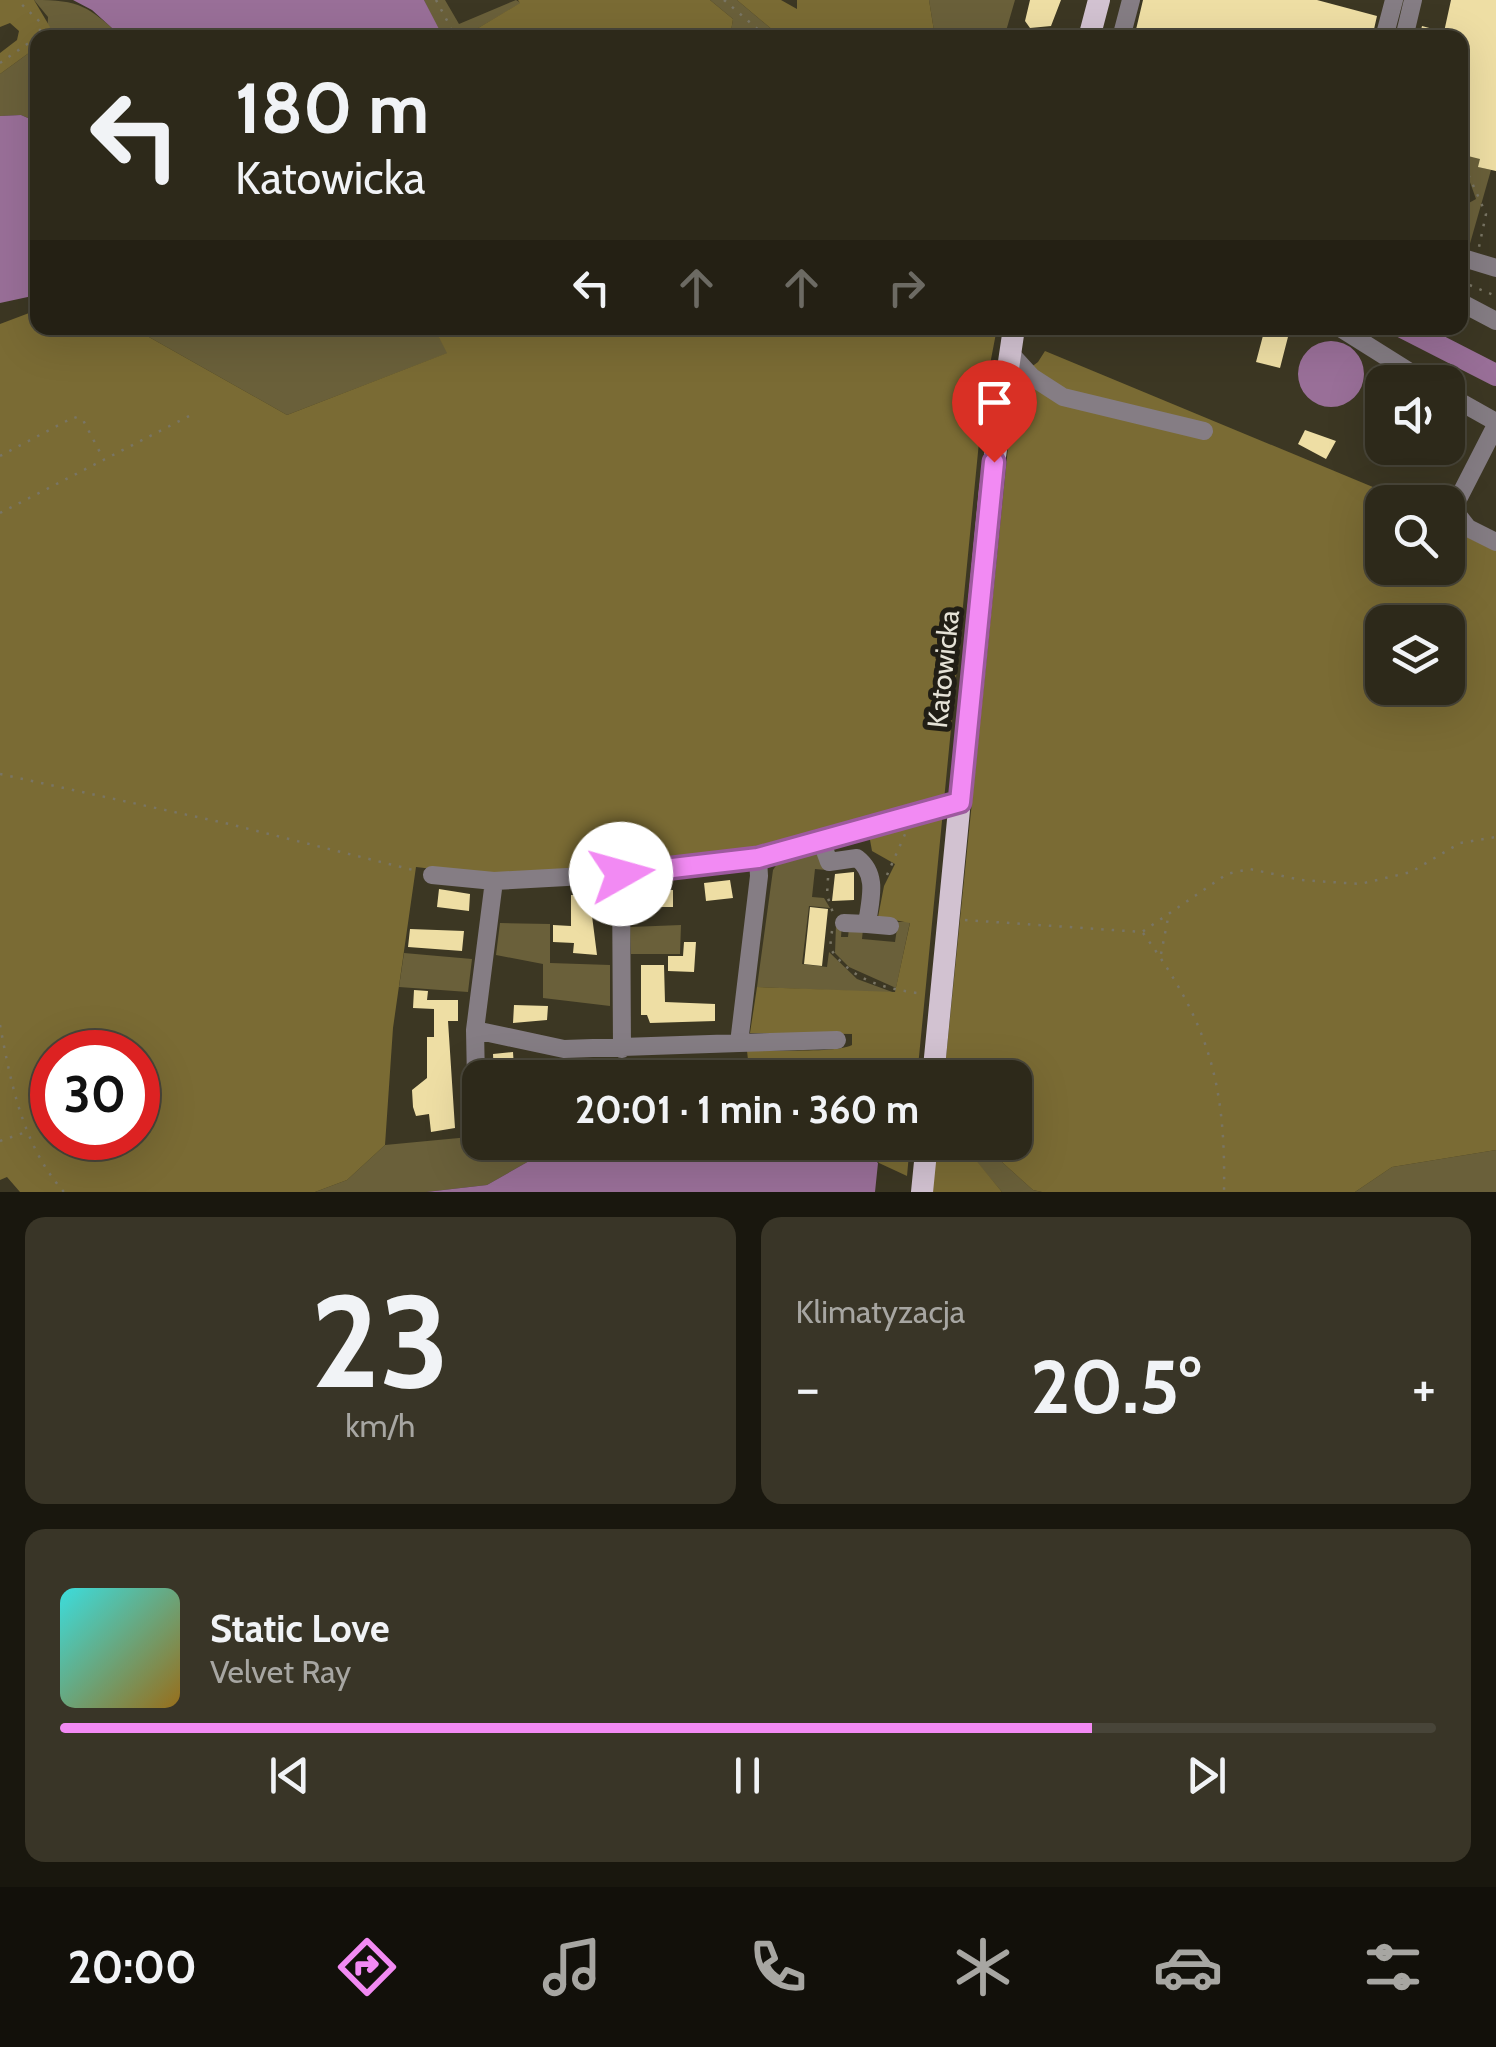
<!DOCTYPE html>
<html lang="pl">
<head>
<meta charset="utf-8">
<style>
	body { margin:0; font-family:Cabin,sans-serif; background:#393527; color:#f1f3f6; height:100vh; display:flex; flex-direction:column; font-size:38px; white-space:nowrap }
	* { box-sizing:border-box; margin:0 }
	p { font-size:32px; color:#a7a6a2 }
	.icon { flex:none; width:55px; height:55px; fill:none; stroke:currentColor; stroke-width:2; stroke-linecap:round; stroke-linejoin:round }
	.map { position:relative; height:1192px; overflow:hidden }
	.panel { display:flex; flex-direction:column; gap:25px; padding:25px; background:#19170e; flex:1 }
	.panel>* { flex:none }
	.top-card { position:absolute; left:30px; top:30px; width:1438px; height:305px; border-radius:20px; box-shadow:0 10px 40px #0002,0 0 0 2px #484539; background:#2d291a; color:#f1f3f6; overflow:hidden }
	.buttons { position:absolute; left:1365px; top:365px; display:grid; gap:20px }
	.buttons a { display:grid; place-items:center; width:100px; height:100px; border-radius:20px; background:#2d291a; box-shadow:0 10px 40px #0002,0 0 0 2px #484539; font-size:50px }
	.speed { position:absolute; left:30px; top:1030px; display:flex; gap:20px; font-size:50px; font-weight:700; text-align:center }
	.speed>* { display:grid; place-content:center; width:130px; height:130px; border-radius:50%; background:#2d291a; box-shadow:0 10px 40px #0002,0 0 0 2px #484539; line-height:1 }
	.speed .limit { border:15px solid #d22; background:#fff; color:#111 }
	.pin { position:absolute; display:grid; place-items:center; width:85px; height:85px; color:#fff; margin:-102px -42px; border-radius:50% 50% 50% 0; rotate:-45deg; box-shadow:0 0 10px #0007 }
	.pin .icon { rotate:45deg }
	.me { position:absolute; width:110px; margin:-55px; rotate:83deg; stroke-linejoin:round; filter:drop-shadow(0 0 8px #0008) }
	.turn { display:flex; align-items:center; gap:35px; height:210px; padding:0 40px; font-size:45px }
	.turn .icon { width:130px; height:130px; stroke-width:2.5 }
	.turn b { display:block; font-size:70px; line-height:85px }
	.lanes { display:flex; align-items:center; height:95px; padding:0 40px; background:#0003; justify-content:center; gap:50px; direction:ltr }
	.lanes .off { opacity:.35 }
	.big { font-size:75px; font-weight:700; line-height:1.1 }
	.panel .tile { flex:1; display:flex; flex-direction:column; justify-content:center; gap:15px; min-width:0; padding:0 35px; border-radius:20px; background:#393527 }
	.panel .dial { align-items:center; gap:0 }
	.dial b { font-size:130px; line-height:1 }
	.song { display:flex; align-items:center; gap:30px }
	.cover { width:120px; height:120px; border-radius:15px; background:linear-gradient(135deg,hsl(180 70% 55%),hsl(40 70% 35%)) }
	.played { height:10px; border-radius:5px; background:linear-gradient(90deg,#f28af3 75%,#484539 75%) }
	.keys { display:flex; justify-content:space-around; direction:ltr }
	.heat { display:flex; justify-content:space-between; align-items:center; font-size:55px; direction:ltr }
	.panel .tiles { flex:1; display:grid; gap:25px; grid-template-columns:1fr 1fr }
	.tile:last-child { grid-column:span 2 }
	.trip { position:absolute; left:462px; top:1060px; width:570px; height:100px; border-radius:20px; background:#2d291a; box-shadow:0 10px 40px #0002,0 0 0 2px #484539; font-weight:700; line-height:100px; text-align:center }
	.tab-bar { display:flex; height:160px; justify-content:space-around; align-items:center; background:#12100a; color:#a7a6a2 }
	.tab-bar .icon { width:70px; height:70px }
	.tab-bar .current { color:#f28af3 }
	.tab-bar b { font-size:45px; color:#f1f3f6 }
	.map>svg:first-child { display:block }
	.green { fill:#6a603a }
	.forest { fill:#7a6b34; fill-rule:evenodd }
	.water { fill:#996f98 }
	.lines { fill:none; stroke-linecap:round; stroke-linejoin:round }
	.river { stroke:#996f98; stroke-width:22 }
	.building { fill:#eedea4 }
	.path { stroke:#797564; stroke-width:2.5; stroke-dasharray:2.5 8; stroke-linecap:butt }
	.minor { stroke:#857d84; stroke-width:18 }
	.major { stroke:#d2c2d1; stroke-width:22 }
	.route-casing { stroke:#9d5a9e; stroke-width:25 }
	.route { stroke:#f28af3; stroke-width:18 }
	.labels { text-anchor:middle; stroke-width:10; stroke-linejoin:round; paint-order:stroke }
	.street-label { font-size:28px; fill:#e5e2d6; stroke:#211e15 }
</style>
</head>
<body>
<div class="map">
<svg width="1496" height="1192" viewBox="0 0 1496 1192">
	<rect width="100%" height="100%" fill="#3c3723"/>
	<path class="green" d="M34 0C80 0 88 6 122 37H47L48 17Z
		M424 0H445L459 24 516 0 521 3 463 37 431 38 439 31Z
		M710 0H737L781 37H730L733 19Z
		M929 0H1015L1004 38 935 37Z
		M37 47V122L21 115 0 116V74Z
		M1460 154 1481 158 1479 167 1491 170 1469 247 1461 234 1468 218 1467 204 1476 199Z
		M133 328H434L448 353 287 415Z
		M818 851 826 870 815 869 812 897 824 898 830 908 809 906 802 964 827 967 829 952 857 979 895 993 757 987 773 870 777 864Z
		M898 922H910L896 988 849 967 835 953 836 925 842 924 841 937H848L849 928 863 929 862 939 895 942Z
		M500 923 550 924V963L610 965V1006L543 998V964L496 955Z
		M681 925 680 954H631L630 927Z
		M404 953 472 959 468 992 399 987Z
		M480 1136V1142L561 1143 487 1185 426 1192H315L347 1180 385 1145Z
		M982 1144 1033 1190 1042 1192H1002L969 1153Z
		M1496 1150V1192H1355L1392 1167Z"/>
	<path class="forest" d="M0 0H34L50 27 47 37 38 38 37 47 0 74V53L17 40 19 31 10 23 0 27Z
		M518 0H710L733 19 730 37H463L520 3Z
		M737 0H781L797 9V0H929L935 37H781Z
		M37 310 38 328H133L287 415 447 353 434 328H997L983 401 917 1077H750L747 1051C771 1050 837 1053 852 1045V1034L750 1033 757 987 895 992 910 923 878 917 884 886 895 864 872 851 867 823C720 861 568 887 416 867L393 1028 385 1145 347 1180 315 1192H20L7 1177 0 1180V324ZM52 1052H138V1138H52Z
		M1045 351 1409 502H1382V568H1448V521L1496 545V1150L1392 1167 1355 1192H1042L1033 1190 982 1144 970 1153 1002 1192H932L937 1143 1015 1142V1078L944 1077 1015 379 1038 362ZM1382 622H1448V688H1382Z
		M758 1144 910 1143 907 1176 879 1163 871 1153Z"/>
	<path class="water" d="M73 0H424L440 31 431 38 122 37 92 10Z
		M21 115 37 122V295L0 303V116Z
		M1298 374a33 33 0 1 1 66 0a33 33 0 1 1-66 0Z
		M722 1143 859 1146 878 1163 875 1192H426L487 1185 561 1143Z"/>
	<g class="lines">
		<path class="river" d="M1404 328 1496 375"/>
	</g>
	<path class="building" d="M1030 0H1061L1051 26 1030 28 1025 21Z
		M1143 0H1317L1377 16 1372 38H1134Z
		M1451 0H1496V171L1478 167 1480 159 1460 154V38H1419L1422 26 1444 32Z
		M1265 328 1289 333 1280 368 1256 362Z
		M1305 430 1336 441 1326 459 1298 444Z
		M854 872V900L832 901 835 874Z
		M730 880 733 898 706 901 704 883Z
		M439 889 470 894 469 911 437 907Z
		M648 890H673V907H640V893Z
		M571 895H598V908H591L597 955 573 953 574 943 553 942V925L571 926Z
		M810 907 828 909 822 966 804 964Z
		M410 929 464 931 462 951 408 947Z
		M684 942H696L694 972 668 971V956H683Z
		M641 965H664L665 1002 715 1004V1021L650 1023 647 1015H641Z
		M414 990 428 991 427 1000H458V1021H448L455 1128 431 1132 429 1114 416 1116 413 1107 412 1090 427 1078V1037H434V1009L413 1008Z
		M514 1005 548 1006 547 1020 513 1023Z
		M513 1052 514 1068 657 1062V1065H703L704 1078H494L493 1054Z"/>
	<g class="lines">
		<path class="path" d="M436 0 451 28
			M724 0 768 38
			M0 63 40 35V22L17 0
			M1460 156 1486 214 1479 247
			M1460 281 1496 296
			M0 456 74 417 83 420 103 458
			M0 513 193 414
			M0 774 229 824 417 871
			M887 875 906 832
			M828 878 827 895 833 913
			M965 920 1142 932 1227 874 1250 869 1301 880 1360 884 1411 872 1460 843 1496 837
			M832 931 830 948C852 982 887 989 924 994
			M1143 933C1208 1022 1226 1082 1224 1192
			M1161 954 1169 913
			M0 1025C11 1084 23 1146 64 1192
			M0 1141 26 1132"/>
		<path class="minor" d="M1121 38 1131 0
			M1384 38 1394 0
			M1404 38 1413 0
			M1460 257 1496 268
			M1460 302 1496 321
			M1340 328 1426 382
			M1009 352 1032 377 1063 397 1204 431
			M1448 395 1496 422
			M1496 425 1453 509 1468 528 1496 542
			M821 840 829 862 857 858C879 875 870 900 867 924L890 926
			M621 874 622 1049
			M432 875 494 881 621 874 758 859 960 802
			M844 923 867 924
			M475 1030 564 1049 739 1043 759 876 758 859
			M739 1043 837 1040
			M477 1130 475 1030 494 881"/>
		<path class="major" d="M1089 38 1099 0
			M933 1078 990 490 1014 328
			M922 1192 927 1142"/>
	</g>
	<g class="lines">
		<defs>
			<path id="route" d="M621 874 758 858 960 802 994 462"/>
		</defs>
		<use href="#route" class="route-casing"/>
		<use href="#route" class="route"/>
	</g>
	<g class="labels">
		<g class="street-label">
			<text transform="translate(943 669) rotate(-84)" y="10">Katowicka</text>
		</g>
	</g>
</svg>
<div class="buttons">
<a><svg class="icon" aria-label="sound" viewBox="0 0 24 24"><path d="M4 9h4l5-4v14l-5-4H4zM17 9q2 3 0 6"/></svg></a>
<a><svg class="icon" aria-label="search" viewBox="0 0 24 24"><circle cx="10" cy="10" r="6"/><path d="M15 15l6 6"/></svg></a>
<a><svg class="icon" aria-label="layers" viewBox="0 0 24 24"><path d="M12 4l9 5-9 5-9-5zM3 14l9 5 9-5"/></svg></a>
</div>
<div class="speed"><div class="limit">30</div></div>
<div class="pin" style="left:994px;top:462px;background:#d93025"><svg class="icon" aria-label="arrive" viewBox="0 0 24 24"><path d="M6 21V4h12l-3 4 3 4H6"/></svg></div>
<svg class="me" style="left:621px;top:874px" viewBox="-20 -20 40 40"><circle r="19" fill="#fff"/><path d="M0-13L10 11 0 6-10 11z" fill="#f28af3"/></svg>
<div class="trip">20:01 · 1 min · 360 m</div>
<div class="top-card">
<div class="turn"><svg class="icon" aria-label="left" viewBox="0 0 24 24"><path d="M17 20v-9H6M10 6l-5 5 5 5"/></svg><div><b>180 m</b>Katowicka</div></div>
<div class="lanes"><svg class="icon" aria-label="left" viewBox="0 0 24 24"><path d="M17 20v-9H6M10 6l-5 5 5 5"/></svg><svg class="icon off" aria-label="ahead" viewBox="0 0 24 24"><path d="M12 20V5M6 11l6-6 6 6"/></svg><svg class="icon off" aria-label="ahead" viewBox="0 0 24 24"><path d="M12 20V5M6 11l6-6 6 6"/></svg><svg class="icon off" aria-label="right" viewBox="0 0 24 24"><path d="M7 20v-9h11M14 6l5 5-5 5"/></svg></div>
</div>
</div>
<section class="panel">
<div class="tiles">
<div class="tile dial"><b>23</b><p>km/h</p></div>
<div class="tile"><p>Klimatyzacja</p>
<div class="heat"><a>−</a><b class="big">20.5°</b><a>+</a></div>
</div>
<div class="tile">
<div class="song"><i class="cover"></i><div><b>Static Love</b><p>Velvet Ray</p></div></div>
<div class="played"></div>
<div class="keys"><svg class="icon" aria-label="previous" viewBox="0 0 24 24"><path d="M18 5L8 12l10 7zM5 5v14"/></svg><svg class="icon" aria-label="pause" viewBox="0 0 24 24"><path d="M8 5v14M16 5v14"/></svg><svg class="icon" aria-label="next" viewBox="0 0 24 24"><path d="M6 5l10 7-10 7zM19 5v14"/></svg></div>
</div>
</div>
</section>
<nav class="tab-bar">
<b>20:00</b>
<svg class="icon current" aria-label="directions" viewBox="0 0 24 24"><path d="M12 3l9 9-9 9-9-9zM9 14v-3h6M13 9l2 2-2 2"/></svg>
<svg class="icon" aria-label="music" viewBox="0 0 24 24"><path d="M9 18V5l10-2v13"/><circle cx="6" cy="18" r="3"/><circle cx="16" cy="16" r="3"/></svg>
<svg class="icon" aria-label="phone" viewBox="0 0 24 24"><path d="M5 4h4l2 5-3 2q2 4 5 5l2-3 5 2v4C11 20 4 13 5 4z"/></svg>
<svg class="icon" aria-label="climate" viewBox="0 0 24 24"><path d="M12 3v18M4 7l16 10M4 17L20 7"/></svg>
<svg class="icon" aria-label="car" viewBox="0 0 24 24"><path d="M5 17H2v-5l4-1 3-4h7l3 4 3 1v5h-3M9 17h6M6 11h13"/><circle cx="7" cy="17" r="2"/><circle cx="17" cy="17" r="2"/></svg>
<svg class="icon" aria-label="filters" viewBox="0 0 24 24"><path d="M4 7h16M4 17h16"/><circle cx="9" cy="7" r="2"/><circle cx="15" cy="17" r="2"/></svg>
</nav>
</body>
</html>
